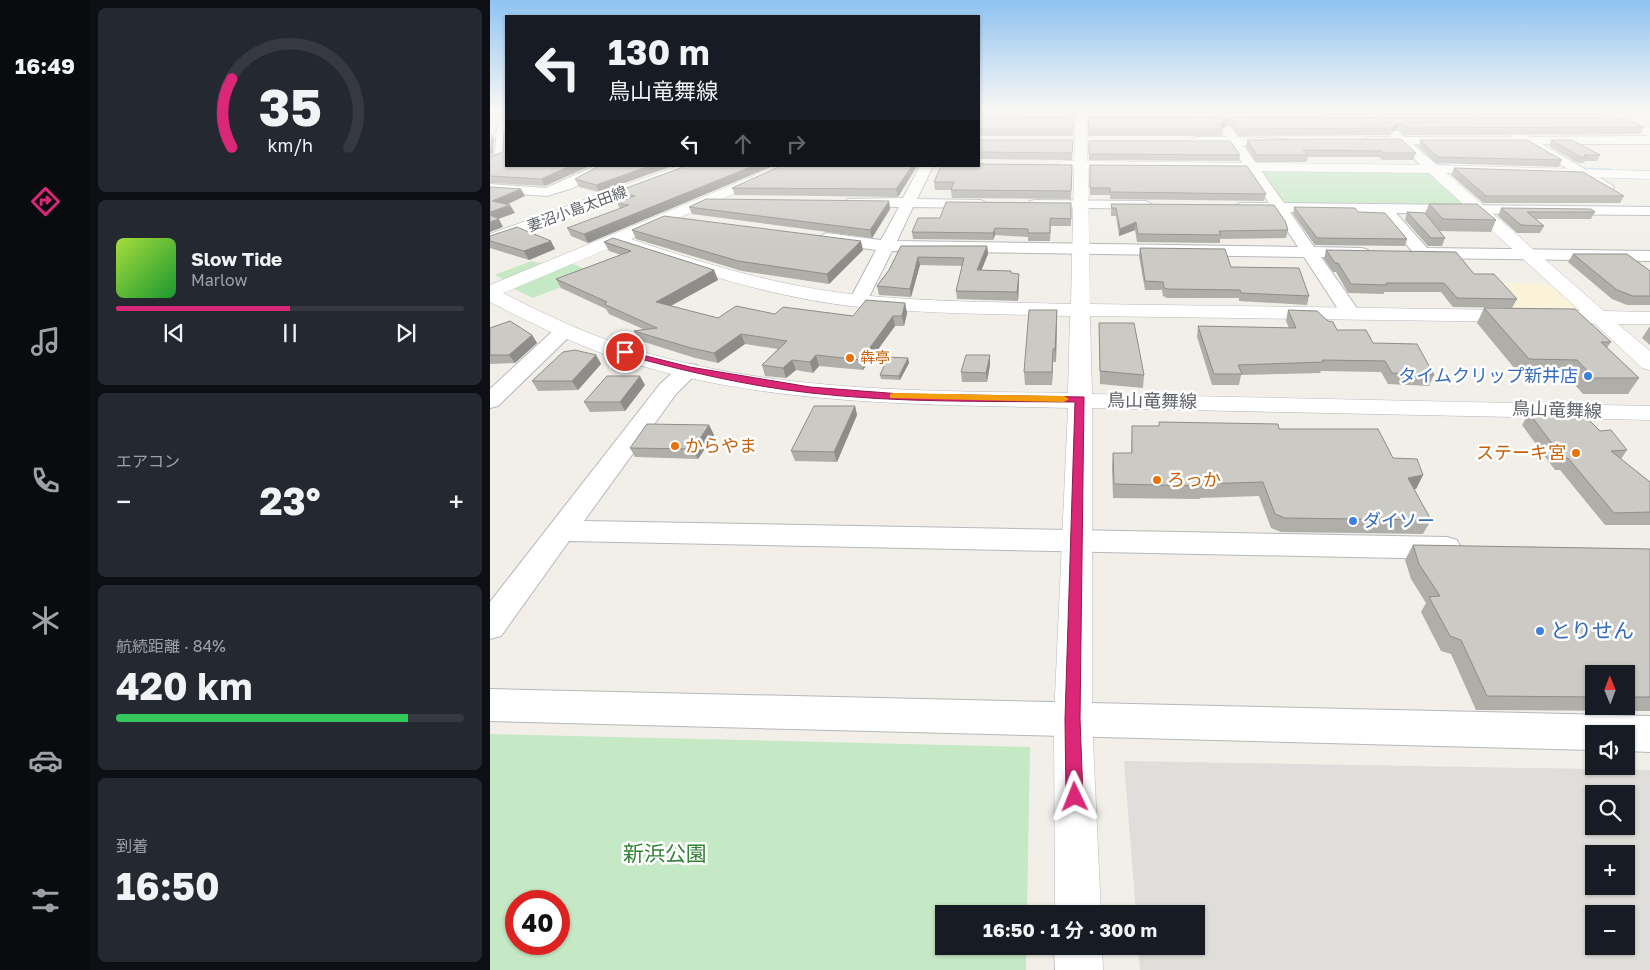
<!DOCTYPE html>
<html lang="ja">
<head>
<meta charset="utf-8">
<style>
	body { margin:0; font-family:"Golos Text","Noto Sans JP",sans-serif; background:#242831; color:#f1f3f6; height:100vh; display:flex; flex-direction:column; font-size:19px; white-space:nowrap }
	* { box-sizing:border-box; margin:0 }
	p { font-size:16px; color:#9ea1a6 }
	.icon { flex:none; width:28px; height:28px; fill:none; stroke:currentColor; stroke-width:2; stroke-linecap:round; stroke-linejoin:round }
	.map { position:relative; flex:1; overflow:hidden }
	.panel { display:flex; flex-direction:column; gap:8px; padding:8px; background:#0d0f14; width:400px }
	.panel>* { flex:none }
	.hud { position:absolute; left:15px; top:15px; width:475px; height:152px; border-radius:0px; box-shadow:0 1px 4px #0004; background:#171b24; color:#f1f3f6; overflow:hidden }
	.needle { width:32px; rotate:359deg }
	.fabs { position:absolute; left:1095px; top:665px; display:grid; gap:10px }
	.fabs a { display:grid; place-items:center; width:50px; height:50px; border-radius:0px; background:#171b24; box-shadow:0 1px 4px #0004; font-size:25px }
	.speed { position:absolute; left:15px; top:890px; display:flex; gap:10px; font-size:25px; font-weight:700; text-align:center }
	.speed>* { display:grid; place-content:center; width:65px; height:65px; border-radius:50%; background:#171b24; box-shadow:0 1px 4px #0004; line-height:1 }
	.speed .limit { border:8px solid #d22; background:#fff; color:#111 }
	.pin { position:absolute; display:grid; place-items:center; width:42px; height:42px; color:#fff; margin:-21px; border:2px solid #fff; border-radius:50%; box-shadow:0 1px 5px #0007 }
	.me { position:absolute; width:55px; margin:-28px; rotate:358deg; stroke-linejoin:round; filter:drop-shadow(0 0 4px #0008) }
	.turn { display:flex; align-items:center; gap:18px; height:105px; padding:0 20px; font-size:22px }
	.turn .icon { width:65px; height:65px; stroke-width:2.5 }
	.turn b { display:block; font-size:35px; line-height:42px }
	.lanes { display:flex; align-items:center; height:48px; padding:0 20px; background:#0003; justify-content:center; gap:25px; direction:ltr }
	.lanes .off { opacity:.35 }
	.big { font-size:38px; font-weight:700; line-height:1.1 }
	.panel .widget { flex:1; display:flex; flex-direction:column; justify-content:center; gap:8px; min-width:0; padding:0 18px; border-radius:8px; background:#242831 }
	.panel .dial { align-items:center; gap:0 }
	.dial svg { height:130px; overflow:visible; fill:none; stroke:#363941; stroke-width:7; stroke-linecap:round; text-anchor:middle }
	.dial text { fill:#f1f3f6; stroke:none }
	.song { display:flex; align-items:center; gap:15px }
	.cover { width:60px; height:60px; border-radius:8px; background:linear-gradient(135deg,hsl(80 70% 55%),hsl(130 70% 35%)) }
	.played { height:5px; border-radius:2px; background:linear-gradient(90deg,#db2777 50%,#363941 50%) }
	.keys { display:flex; justify-content:space-around; direction:ltr }
	.heat { display:flex; justify-content:space-between; align-items:center; font-size:28px; direction:ltr }
	.charge { height:8px; border-radius:4px; background:linear-gradient(90deg,#34c759 84%,#363941 0) }
	.trip { position:absolute; left:445px; top:905px; width:270px; height:50px; border-radius:0px; background:#171b24; box-shadow:0 1px 4px #0004; font-weight:700; line-height:50px; text-align:center }
	main { display:flex; flex:1; min-height:0 }
	.dock { display:flex; flex-direction:column; width:90px; justify-content:space-around; align-items:center; background:#090b0e; color:#9ea1a6 }
	.dock .icon { width:35px; height:35px }
	.dock .active { color:#db2777 }
	.dock b { font-size:22px; color:#f1f3f6 }
	.map>svg:first-child { display:block }
	.industrial { fill:#e0deda; fill-rule:evenodd }
	.green { fill:#c5e8c5; fill-rule:evenodd }
	.sand { fill:#fbf3d9 }
	.lines { fill:none; stroke-linecap:round; stroke-linejoin:round }
	.stream { stroke:#aadaff; stroke-width:3 }
	.street-casing { stroke:#b5b8bc; stroke-width:2 }
	.secondary-casing { stroke:#b6babf; stroke-width:1 }
	.street { fill:#fff; fill-rule:evenodd }
	.secondary { fill:#fff; fill-rule:evenodd }
	.wall { fill:#afaea9; fill-rule:evenodd }
	.shaded-wall { fill:#8f8d8a }
	.building { fill:#cccac5; stroke:#8f8d8a }
	.route { fill:#db2777; stroke:#8e194d }
	.slow { fill:#f59e0b }
	.food-dot { fill:#e8710a; stroke:#fff; stroke-width:2 }
	.shop-dot { fill:#3f7fe0; stroke:#fff; stroke-width:2 }
	.labels { text-anchor:middle; stroke-width:5; stroke-linejoin:round; paint-order:stroke }
	.far-street-label { font-size:15px; fill:#5f6368; stroke:#fff }
	.far-food-label { font-size:15px; fill:#c56008; stroke:#fff; text-anchor:start }
	.shop-label { font-size:18px; fill:#366cbe; stroke:#fff; text-anchor:end }
	.street-label { font-size:18px; fill:#5f6368; stroke:#fff }
	.food-label { font-size:18px; fill:#c56008; stroke:#fff; text-anchor:start }
	.near-shop-label { font-size:21px; fill:#366cbe; stroke:#fff; text-anchor:start }
	.near-park-label { font-size:21px; fill:#348238; stroke:#fff }
</style>
</head>
<body>
<main>
<nav class="dock">
<b>16:49</b>
<svg class="icon active" aria-label="directions" viewBox="0 0 24 24"><path d="M12 3l9 9-9 9-9-9zM9 14v-3h6M13 9l2 2-2 2"/></svg>
<svg class="icon" aria-label="music" viewBox="0 0 24 24"><path d="M9 18V5l10-2v13"/><circle cx="6" cy="18" r="3"/><circle cx="16" cy="16" r="3"/></svg>
<svg class="icon" aria-label="phone" viewBox="0 0 24 24"><path d="M5 4h4l2 5-3 2q2 4 5 5l2-3 5 2v4C11 20 4 13 5 4z"/></svg>
<svg class="icon" aria-label="climate" viewBox="0 0 24 24"><path d="M12 3v18M4 7l16 10M4 17L20 7"/></svg>
<svg class="icon" aria-label="car" viewBox="0 0 24 24"><path d="M5 17H2v-5l4-1 3-4h7l3 4 3 1v5h-3M9 17h6M6 11h13"/><circle cx="7" cy="17" r="2"/><circle cx="17" cy="17" r="2"/></svg>
<svg class="icon" aria-label="filters" viewBox="0 0 24 24"><path d="M4 7h16M4 17h16"/><circle cx="9" cy="7" r="2"/><circle cx="15" cy="17" r="2"/></svg>
</nav>
<section class="panel">
<div class="widget dial"><svg viewBox="0 0 100 80">
<path d="M14 69A42 42 0 1 1 86 69"/>
<path d="M14 69A42 42 0 0 1 14 27" stroke="#db2777"/>
<text x="50" y="56" font-size="32" font-weight="700">35</text>
<text x="50" y="72" font-size="11">km/h</text>
</svg></div>
<div class="widget">
<div class="song"><i class="cover"></i><div><b>Slow Tide</b><p>Marlow</p></div></div>
<div class="played"></div>
<div class="keys"><svg class="icon" aria-label="previous" viewBox="0 0 24 24"><path d="M18 5L8 12l10 7zM5 5v14"/></svg><svg class="icon" aria-label="pause" viewBox="0 0 24 24"><path d="M8 5v14M16 5v14"/></svg><svg class="icon" aria-label="next" viewBox="0 0 24 24"><path d="M6 5l10 7-10 7zM19 5v14"/></svg></div>
</div>
<div class="widget"><p>エアコン</p>
<div class="heat"><a>−</a><b class="big">23°</b><a>+</a></div>
</div>
<div class="widget"><p>航続距離 · 84%</p><b class="big">420 km</b><div class="charge"></div></div>
<div class="widget"><p>到着</p><b class="big">16:50</b></div>
</section>
<div class="map">
<svg width="1160" height="970" viewBox="0 0 1160 970">
	<rect width="100%" height="100%" fill="#f1efe8"/>
	<path class="industrial" d="M634 761 1160 770V970H650L648 946H706V914H646ZM1104 794H1136V826H1104ZM1104 854H1136V886H1104ZM1104 914H1136V946H1104Z"/>
	<path class="green" d="M770 170 941 173 977 205 793 204Z
		M41 261 58 265 18 282 5 275Z
		M80 263 106 273 43 298 22 288Z
		M0 734 540 747 537 914H454V946H536V970H0ZM26 901H69V944H26Z"/>
	<path class="sand" d="M1000 283 1063 284 1090 309 1089 312H1027Z"/>
	<g class="lines">
		<path class="stream" d="M885 109 918 138
			M924 144 950 165 959 166
			M1095 169 1120 170"/>
		<defs>
			<path id="street" d="M718 109H728L748 137 796 139 798 141 792 145H753L794 203 1160 207V215L906 213 937 248 1160 251V261L932 258 926 256 890 213 800 212 824 247 872 248 878 250 880 253 878 256 872 258 831 257 871 314 868 318H854L814 257 402 251 375 305H361L359 301 386 250 336 243 328 238 336 233 391 240 409 207 362 206 357 205 355 202 357 199 413 198 430 166H443L427 199 491 200 498 204 491 208 423 207 407 241 808 247 785 212 750 211 743 207 750 203H779L741 145H706L700 141 706 137H736Z
				M871 109H882L915 137H1024L980 109H992L1040 137 1160 136V144H1052L1122 185 1124 188 1117 192 1035 144H923L948 166 949 169 943 173 938 172 909 144 874 143 872 141 878 137H901Z
				M489 116 633 118 638 121 633 124 489 122Z
				M16 121V157L0 164V156L5 154 7 126Z
				M105 166H122L83 188 57 196 0 192V184L56 188Z
				M545 200 656 201 663 205 656 209 540 207 538 204 540 201Z
				M74 325 81 327 84 331 81 335 8 406 0 408V389L67 327Z
				M199 364 207 365 210 370 186 394 94 521 957 537 967 540 971 548 967 556 957 559 79 541 11 636 0 639V602L170 384 191 365Z
				M0 689 1160 716V752L1136 751V734H1104V750L0 721Z"/>
			<path id="secondary" d="M586 109H596L597 161 943 165 1160 171V179L956 173 1114 311 1160 312V324H1128L1160 351V370L1152 368 1104 323 600 316 602 394 1160 406V420L602 408V719L611 914H565L564 719 578 408C421 404 256 406 106 351 70 337 35 320 0 302V285L288 166H307L141 239C215 264 291 287 369 295 439 302 510 302 581 304L584 169H574L567 165 574 161H584ZM598 169 939 173 1090 311 600 304ZM127 245C205 272 285 298 368 307 439 314 510 314 580 316L578 393C440 391 298 392 164 355 111 341 62 318 13 293Z
				M1106 109H1119L1160 128V137L1107 111Z
				M188 166H208L206 169 0 245V234Z
				M564 946H612L613 970H565Z"/>
		</defs>
		<use href="#street" class="street-casing"/>
		<use href="#secondary" class="secondary-casing"/>
		<use href="#street" class="street"/>
		<use href="#secondary" class="secondary"/>
	</g>
	<path class="wall" d="M489 109H585L584 114 489 115Z
		M596 109H1114L1111 115 598 114Z
		M489 117 584 118 583 136H489Z
		M598 117 1134 118 1154 127 1150 134 916 135 907 130 902 132 901 135 748 136 743 128 737 126 733 129 732 136H598Z
		M489 140H583L582 160 489 159V160Z
		M757 140 926 153 923 160H892L889 157H818L816 162H766L756 147Z
		M930 140 1072 160 1069 167 946 163 929 146Z
		M1061 140 1110 155 1107 161H1095L1094 163H1088L1059 146Z
		M599 141 750 155 749 161 599 160Z
		M13 152 16 166H100L55 186 0 183V157Z
		M582 165 581 199 462 198 461 190H445L444 182Z
		M600 165 776 194 774 201 620 199V195H600Z
		M109 166H182L109 192 89 187 85 179Z
		M196 166H283L98 243 81 236 77 228 130 209 127 203 135 200 131 199 128 191Z
		M291 166H427L408 197 245 195 242 188Z
		M964 168 1134 196 1130 203H993L961 175Z
		M399 201 400 209 382 238 202 214 199 207Z
		M581 203V226H561L560 241H538V237L505 235 503 240 423 239 422 232 450 218Z
		M621 204 798 230 796 238 730 239V243L647 242 645 230 629 236 626 216H621Z
		M939 204 1006 220 1001 232 949 231 955 238 952 246H938L915 220 917 212 935 213Z
		M804 207 868 212 917 239 915 246 825 245 803 214Z
		M1011 208 1105 212 1101 219H1046L1054 226 1050 233H1027L1008 216Z
		M142 230 373 250 339 284 252 271 146 239Z
		M0 236 65 249 39 260 0 248Z
		M114 242 224 270 228 280 181 306 228 318 285 314 363 316 415 303 417 313 414 326H405L373 370 329 366 323 373 306 370 296 378 275 376 272 365 288 349 255 344 228 363 205 358 148 340 144 331 153 329 119 314 116 309 71 288 66 279 131 255 119 251Z
		M411 246H497L498 254 491 270 529 274V282L528 301 467 299 466 291 472 266 430 265 421 297 389 295 387 286 399 270Z
		M650 248 741 267 819 296 817 305 749 301V298H677L673 296 672 290H655L649 256Z
		M836 250 984 274 1027 299 1022 308 963 307 951 292H894V294L858 293 846 272H843L834 259Z
		M1083 254 1160 271V305H1137L1122 299 1078 262Z
		M994 308 1121 342 1117 348 1149 378 1138 394H1093L1077 376 1030 375 987 323Z
		M567 310 566 362H563L562 385H535L534 372Z
		M798 310 847 330 883 343 944 375 939 386 898 384 891 372 831 371 830 373 751 375 749 385H722L707 337 708 326 799 328 796 321Z
		M609 323 654 375 653 388 610 384Z
		M1160 326V345L1152 338Z
		M0 328 42 335 47 343 25 363 0 364Z
		M106 355 111 364 88 390 48 391 42 381Z
		M500 355V365L497 382H472L471 372Z
		M418 358 419 363 410 380 391 379 390 375Z
		M155 385 135 411 100 412 94 402Z
		M365 406 367 415 347 462 305 461 301 451Z
		M1039 413 1110 431 1137 450 1131 459 1160 482V525H1115L1070 470H1065L1032 425Z
		M669 422 789 429 903 458 933 475 926 489H924L941 520 933 534 791 532 781 528 769 496 710 498V499L623 498 622 467 623 453H641L642 426H669Z
		M219 425 224 435 208 459 145 457 140 448Z
		M923 545 1160 549V711L986 710 961 654 951 651 931 612 936 603 921 579 915 560ZM1104 674H1136V706H1104Z"/>
	<path class="shaded-wall" d="M738 119 737 126 732 129 730 124Z
		M909 123 907 130 902 132 904 125Z
		M1 133 4 139 3 153 0 155Z
		M80 166H100L55 186 51 179Z
		M159 166H182L109 192 106 185Z
		M263 166H283L98 243 94 234Z
		M422 166H427L408 197 406 189Z
		M31 189 35 196 7 209 2 201Z
		M399 201 400 209 382 238 380 230Z
		M20 205 25 213 0 222V212Z
		M9 219 13 227 0 232V222Z
		M646 222 645 230 629 236 630 229Z
		M505 228V235L503 240V233Z
		M61 241 65 249 39 260 34 251Z
		M371 241 373 250 339 284 337 274Z
		M497 246 498 254 488 279 487 270Z
		M428 257 430 265 421 297 420 289Z
		M224 270 228 280 171 311 166 302Z
		M529 274V282L528 301 527 292Z
		M415 303 417 313 414 326 412 316Z
		M567 310V321L566 362 565 349Z
		M403 316 405 326 373 370 371 360Z
		M251 334 255 344 228 363 224 353Z
		M42 335 47 343 25 363 19 355Z
		M563 349V362L562 385V372Z
		M106 355 111 364 88 390 82 381Z
		M326 355 329 366 323 373 320 362Z
		M500 355V365L497 382 496 373Z
		M418 358 419 363 410 380 409 376Z
		M302 360 306 370 296 378 293 368Z
		M150 376 155 385 135 411 130 402Z
		M365 406 367 415 347 462 344 452Z
		M219 425 224 435 208 459 203 449Z
		M933 475 926 489 912 491 918 478Z"/>
	<path class="building" d="M489 117 584 118 583 129H489Z
		M598 117 1134 118 1154 127 919 128 909 123 904 125 903 128 749 129 744 121 738 119 730 124 733 129H599Z
		M14 131H16V166H80L51 179 0 176V157L13 152Z
		M911 139 926 153H894L891 151 813 150 818 155H767L757 140Z
		M489 140H583L582 153 489 152Z
		M930 140H1037L1072 160 948 157Z
		M1061 140H1082L1110 155H1094L1097 157H1091Z
		M599 141H740L750 155 599 154Z
		M489 164 582 165 581 191 461 190 464 182H444L451 166H489Z
		M600 165 757 166 776 194 620 192V188H600Z
		M109 166H159L106 185 85 179Z
		M196 166H263L94 234 77 228 139 205 127 203 145 196 128 191Z
		M291 166H422L406 189 242 188Z
		M964 168 1093 172 1134 196H996Z
		M0 187 31 189 2 201 20 205 0 212Z
		M216 199 399 201 380 230 199 207Z
		M456 202 581 203V219L560 218V233H538V229L505 228 503 233 422 232 428 218H450Z
		M621 204 784 205 795 221 798 230 729 231 731 235 648 234 646 222 630 229 626 208H622Z
		M939 204H987L1006 220 953 219Z
		M804 207 865 208 868 212 895 213 917 239 827 238Z
		M1011 208 1101 209 1105 212H1037L1054 226 1031 225Z
		M917 212 935 213 955 238H941Z
		M0 215 9 219 0 222Z
		M174 216 371 241 337 274 248 261 142 230Z
		M27 227 61 241 34 251 0 241V236Z
		M123 238 224 270 166 302 228 318 246 306 285 314 293 307 363 316 376 300 415 303 412 316H403L371 360 326 355 320 362 302 360 293 368 272 365 297 341 251 334 224 353 201 348 144 331 167 328 114 304 117 302 66 279 141 251 114 242Z
		M411 246H497L487 270 521 271V273L529 274 527 292 466 291 474 258 428 257 420 289 387 286 399 270Z
		M650 248 735 249 741 267 809 268 819 296 751 293 750 290 678 289 674 288 673 282 655 281Z
		M836 250 966 252 984 274H1004L1027 299 967 298 954 283H896L897 285 861 284 848 263H845Z
		M1083 254H1137L1160 271V296H1143L1127 290Z
		M994 308 1085 309 1121 342H1111L1149 378H1104L1087 360 1039 359Z
		M539 310H567L565 349H563L562 372H534Z
		M798 310 827 311 838 321 843 322 847 330H876L883 343 927 344 944 375 902 373 895 361 832 360 834 362 748 365 752 374H724L708 326 806 328Z
		M20 321 42 335 19 355H0V328Z
		M609 323H644L654 375 610 371Z
		M85 350 106 355 82 381H42L73 352Z
		M476 355H500L496 373 471 372Z
		M398 357 418 358 409 376 390 375Z
		M117 376H150L130 402H94Z
		M324 406H365L344 452 301 451Z
		M1039 413 1094 415 1110 431 1121 430 1137 450 1121 451 1160 482V512L1124 513 1078 458H1073Z
		M669 422 788 424 789 429H888L903 458 927 459 933 475 918 478 941 520 795 518 785 514 773 482 712 484V486L624 484 623 453H642V426H669Z
		M157 424 219 425 203 449 140 448Z
		M923 545 1160 549V697H1136V674H1104V697L997 696 971 640 960 636 939 597 950 596 929 564Z"/>
	<linearGradient id="sky" x2="0" y2="1"><stop stop-color="#8fc3f1"/><stop offset="0.45" stop-color="#f9f8f5"/><stop offset="1" stop-color="#f9f8f5" stop-opacity="0"/></linearGradient>
	<rect width="1160" height="244" fill="url(#sky)"/>
	<path class="route" d="M132 350 200 367 320 387 411 394 594 397 590 719 593 797 591 803 585 806 579 803 576 797 575 719 585 402C497 401 408 403 321 393 257 386 194 371 132 354Z"/>
	<path class="slow" d="M403 393 574 396 579 399 574 402 400 398V394Z"/>
	<g class="food-dot">
		<circle cx="360" cy="358" r="5"/>
		<circle cx="185" cy="446" r="5"/>
		<circle cx="1086" cy="453" r="5"/>
		<circle cx="667" cy="480" r="5"/>
	</g>
	<g class="shop-dot">
		<circle cx="1098" cy="376" r="5"/>
		<circle cx="863" cy="521" r="5"/>
		<circle cx="1050" cy="631" r="5"/>
	</g>
	<g class="labels">
		<g class="far-street-label">
			<text transform="translate(87 209) rotate(-20)" y="5">妻沼小島太田線</text>
		</g>
		<g class="far-food-label">
			<text x="370" y="363">犇亭</text>
		</g>
		<g class="shop-label">
			<text x="1088" y="382">タイムクリップ新井店</text>
			<text x="873" y="527" text-anchor="start">ダイソー</text>
		</g>
		<g class="street-label">
			<text transform="translate(662 401) rotate(1)" y="6">鳥山竜舞線</text>
			<text transform="translate(1067 410) rotate(2)" y="6">鳥山竜舞線</text>
		</g>
		<g class="food-label">
			<text x="195" y="452">からやま</text>
			<text x="1076" y="459" text-anchor="end">ステーキ宮</text>
			<text x="677" y="486">ろっか</text>
		</g>
		<g class="near-shop-label">
			<text x="1060" y="638">とりせん</text>
		</g>
		<g class="near-park-label">
			<text x="175" y="861">新浜公園</text>
		</g>
	</g>
</svg>
<div class="fabs">
<a><svg class="needle" viewBox="-14 -14 28 28"><path d="M0-13l5 13h-10z" fill="#e53935"/><path d="M0 13l5-13h-10z" fill="#9ea1a6"/></svg></a>
<a><svg class="icon" aria-label="sound" viewBox="0 0 24 24"><path d="M4 9h4l5-4v14l-5-4H4zM17 9q2 3 0 6"/></svg></a>
<a><svg class="icon" aria-label="search" viewBox="0 0 24 24"><circle cx="10" cy="10" r="6"/><path d="M15 15l6 6"/></svg></a>
<a>+</a>
<a>−</a>
</div>
<div class="speed"><div class="limit">40</div></div>
<div class="pin" style="left:135px;top:352px;background:#d93025"><svg class="icon" aria-label="arrive" viewBox="0 0 24 24"><path d="M6 21V4h12l-3 4 3 4H6"/></svg></div>
<svg class="me" style="left:585px;top:797px" viewBox="-20 -20 40 40"><path d="M0-17L14 15 0 8-14 15z" fill="#db2777" stroke="#fff" stroke-width="4"/></svg>
<div class="trip">16:50 · 1 分 · 300 m</div>
<div class="hud">
<div class="turn"><svg class="icon" aria-label="left" viewBox="0 0 24 24"><path d="M17 20v-9H6M10 6l-5 5 5 5"/></svg><div><b>130 m</b>鳥山竜舞線</div></div>
<div class="lanes"><svg class="icon" aria-label="left" viewBox="0 0 24 24"><path d="M17 20v-9H6M10 6l-5 5 5 5"/></svg><svg class="icon off" aria-label="ahead" viewBox="0 0 24 24"><path d="M12 20V5M6 11l6-6 6 6"/></svg><svg class="icon off" aria-label="right" viewBox="0 0 24 24"><path d="M7 20v-9h11M14 6l5 5-5 5"/></svg></div>
</div>
</div>
</main>
</body>
</html>
